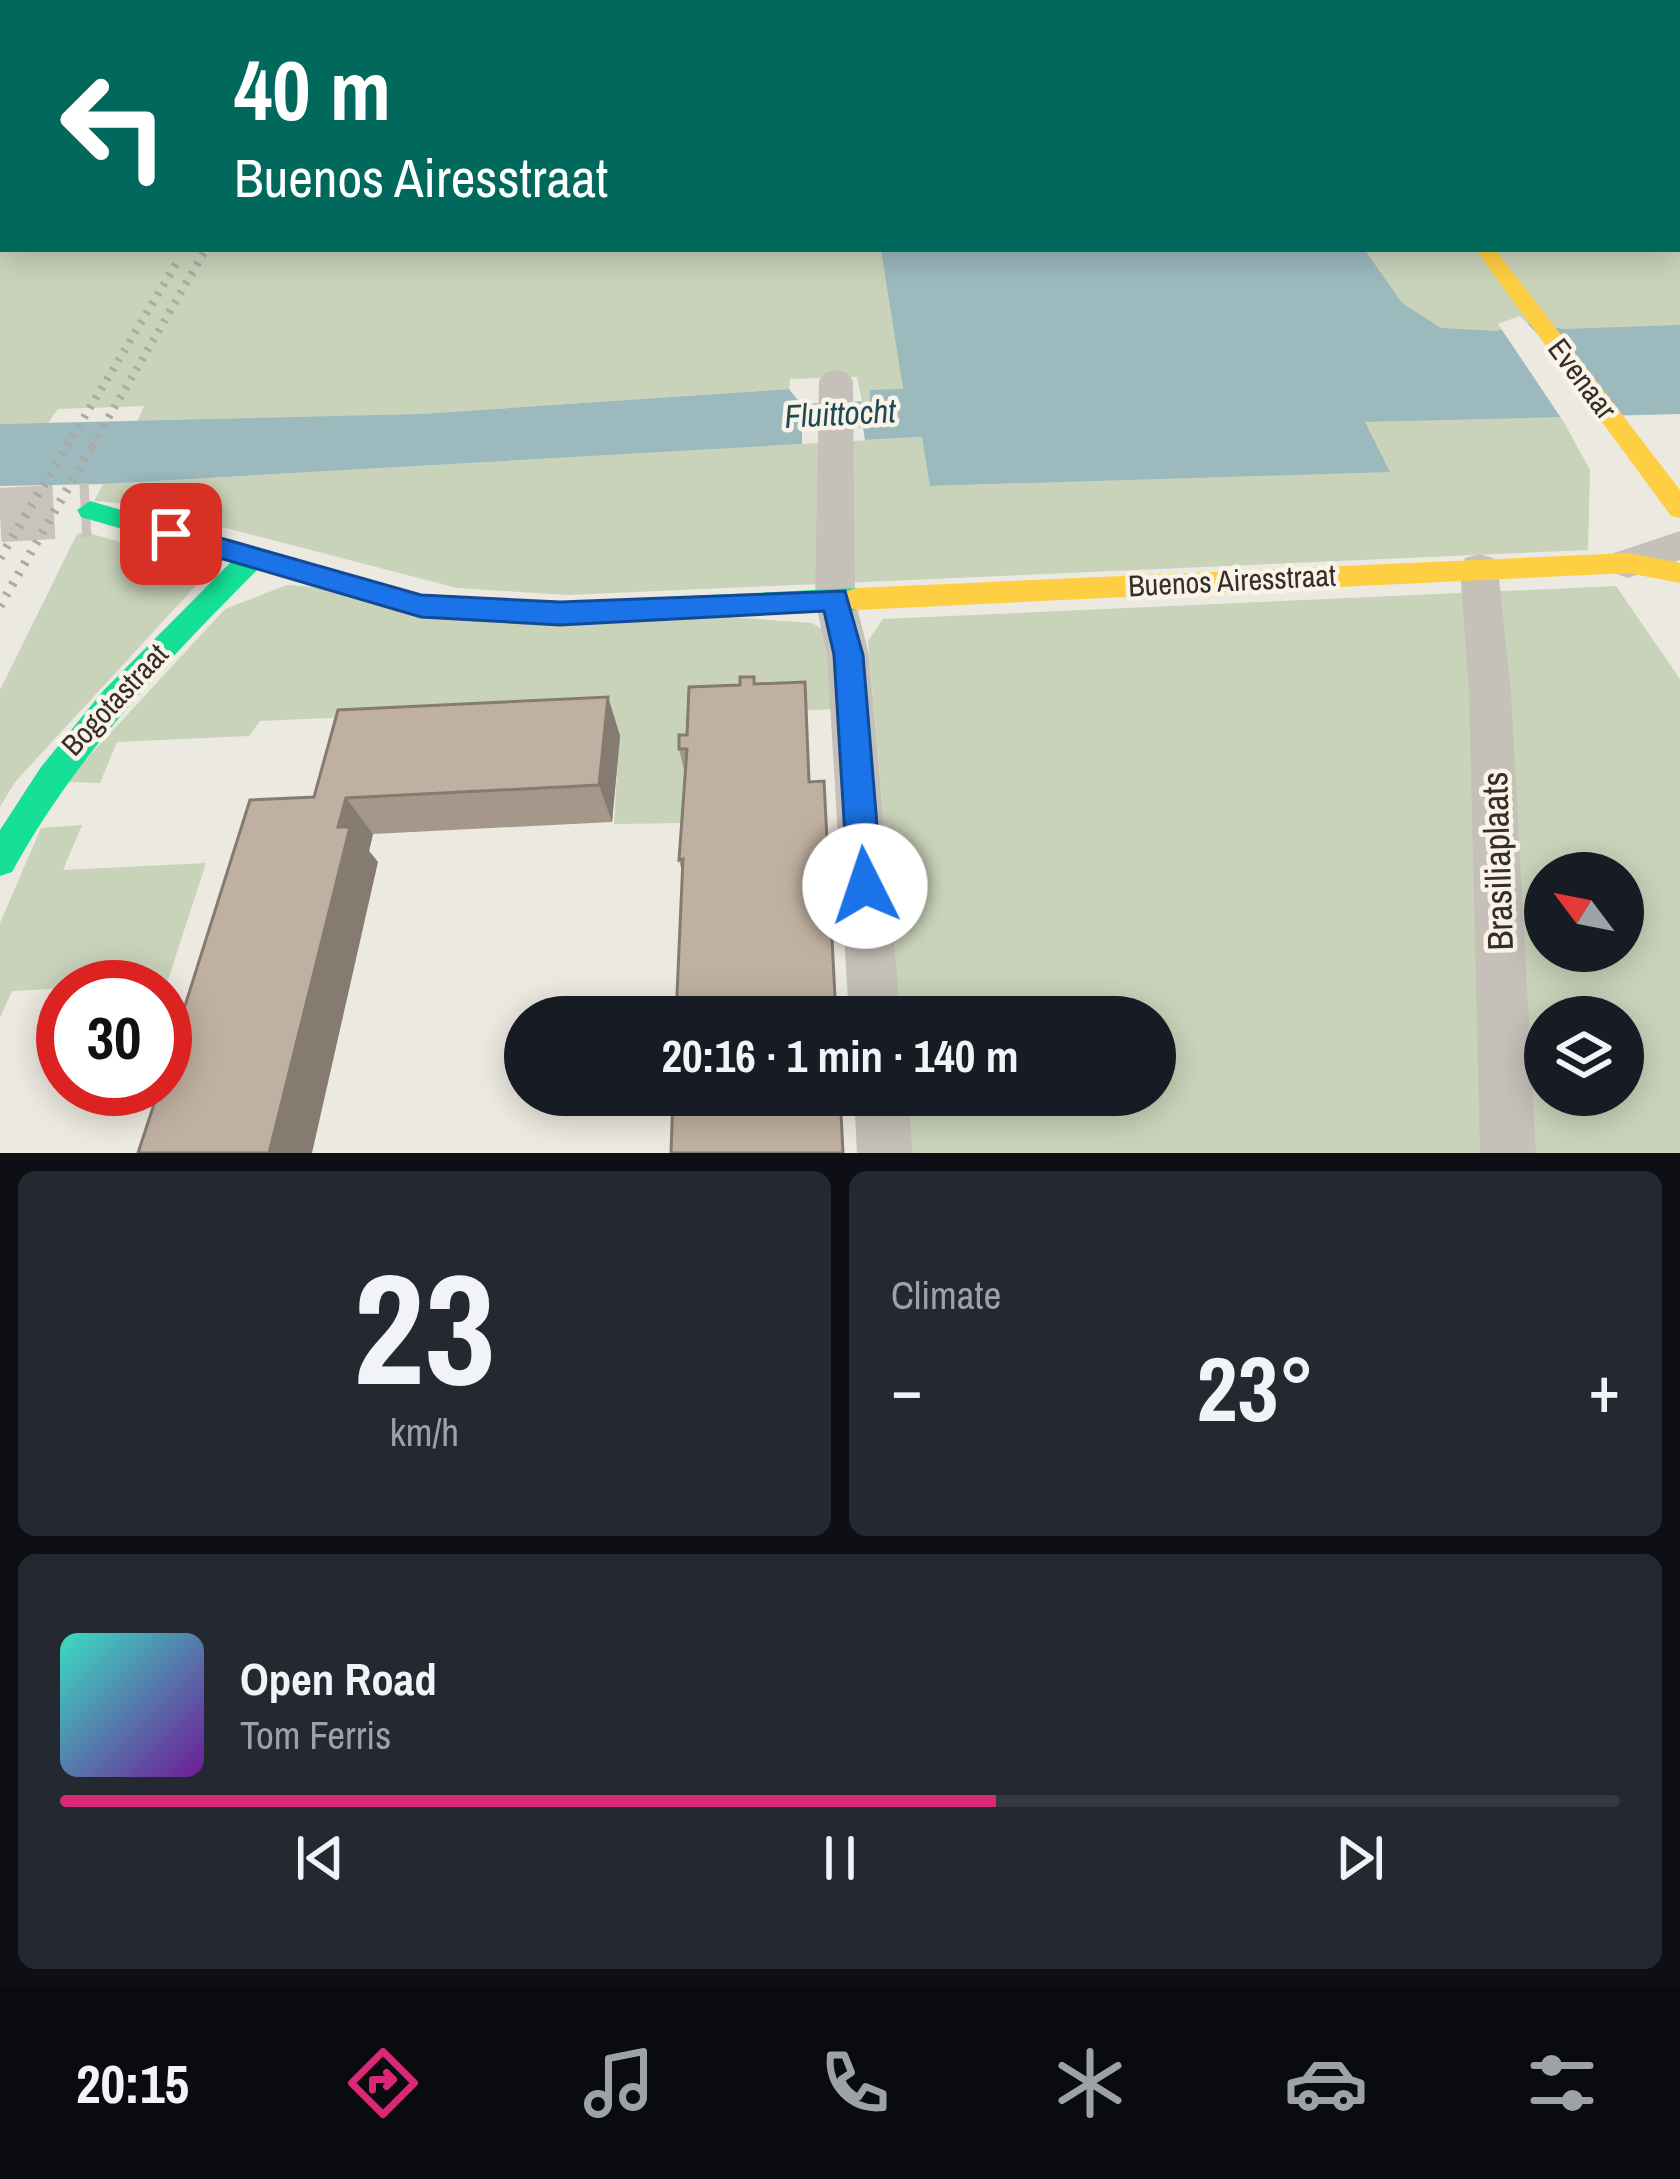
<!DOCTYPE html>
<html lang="en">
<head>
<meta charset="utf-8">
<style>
	body { margin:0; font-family:"Archivo Narrow",sans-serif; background:#242831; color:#f1f3f6; height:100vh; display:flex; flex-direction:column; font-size:45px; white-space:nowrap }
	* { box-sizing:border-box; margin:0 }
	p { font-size:39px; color:#9ea1a6 }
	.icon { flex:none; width:66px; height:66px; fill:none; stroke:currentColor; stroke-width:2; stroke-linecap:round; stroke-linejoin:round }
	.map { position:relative; height:1153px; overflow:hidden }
	.details { display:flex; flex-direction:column; gap:18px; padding:18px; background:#0d0f14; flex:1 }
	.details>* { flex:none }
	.top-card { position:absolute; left:0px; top:0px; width:1680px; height:252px; box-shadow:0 6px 30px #0003; background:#00695c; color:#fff; overflow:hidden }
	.needle { width:78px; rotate:302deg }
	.buttons { position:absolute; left:1524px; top:852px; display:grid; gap:24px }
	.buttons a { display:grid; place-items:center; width:120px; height:120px; border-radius:50%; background:#171b24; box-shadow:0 6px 30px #0003; font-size:60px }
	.speed { position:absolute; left:36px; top:960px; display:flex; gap:24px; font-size:60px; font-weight:700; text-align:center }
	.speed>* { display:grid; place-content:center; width:156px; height:156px; border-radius:50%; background:#171b24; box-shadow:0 6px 30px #0003; line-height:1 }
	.speed .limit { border:18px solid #d22; background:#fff; color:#111 }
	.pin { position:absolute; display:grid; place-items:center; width:102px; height:102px; color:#fff; margin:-51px; border-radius:24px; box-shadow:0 6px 18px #0006 }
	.me { position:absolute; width:132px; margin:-66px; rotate:356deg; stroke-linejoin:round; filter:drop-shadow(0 0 9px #0008) }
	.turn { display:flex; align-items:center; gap:42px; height:252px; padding:0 36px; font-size:54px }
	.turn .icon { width:156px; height:156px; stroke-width:2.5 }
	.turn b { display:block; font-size:84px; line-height:102px }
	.big { font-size:90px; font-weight:700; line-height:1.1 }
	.details .tile { flex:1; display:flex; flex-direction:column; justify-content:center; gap:18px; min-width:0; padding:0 42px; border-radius:18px; background:#242831 }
	.details .dial { align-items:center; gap:0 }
	.dial b { font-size:156px; line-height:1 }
	.song { display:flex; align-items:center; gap:36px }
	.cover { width:144px; height:144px; border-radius:18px; background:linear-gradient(135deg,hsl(170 70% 55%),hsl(280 70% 35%)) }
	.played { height:12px; border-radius:6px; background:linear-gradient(90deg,#db2777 60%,#363941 60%) }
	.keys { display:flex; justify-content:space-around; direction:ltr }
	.heat { display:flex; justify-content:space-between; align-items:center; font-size:66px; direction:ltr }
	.details .tiles { flex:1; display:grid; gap:18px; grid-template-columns:1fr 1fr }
	.tile:last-child { grid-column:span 2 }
	.trip { position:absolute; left:504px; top:996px; width:672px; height:120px; border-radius:60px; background:#171b24; box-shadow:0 6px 30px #0003; font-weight:700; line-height:120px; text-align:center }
	.dock { display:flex; height:192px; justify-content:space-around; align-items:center; background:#090b0e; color:#9ea1a6 }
	.dock .icon { width:84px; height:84px }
	.dock .current { color:#db2777 }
	.dock b { font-size:54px; color:#f1f3f6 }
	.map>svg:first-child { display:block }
	.green { fill:#c9d3ba; fill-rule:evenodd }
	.water { fill:#9cb9be }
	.pier { fill:#ece9e0 }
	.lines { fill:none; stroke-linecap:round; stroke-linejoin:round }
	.secondary-tunnel { stroke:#c8c4bb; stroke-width:54; stroke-dasharray:54 27; stroke-linecap:butt }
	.street { fill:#c5c1b9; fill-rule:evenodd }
	.fast { fill:#16e098; fill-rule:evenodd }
	.slow { fill:#ffcf43; fill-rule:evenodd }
	.jam { fill:#f24e42; fill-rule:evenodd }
	.rail-far1 { stroke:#ada9a3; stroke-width:8; stroke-dasharray:3 8; stroke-linecap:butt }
	.rail { stroke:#ada9a3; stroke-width:9; stroke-dasharray:3 9; stroke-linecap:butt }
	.wall { fill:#a5978a }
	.shaded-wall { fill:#867b71 }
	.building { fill:#c0b0a1; stroke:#867b71; stroke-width:3 }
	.route { fill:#1a73e8; stroke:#114b97; stroke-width:3 }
	.labels { text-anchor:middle; stroke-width:9; stroke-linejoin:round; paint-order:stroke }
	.street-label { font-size:30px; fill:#362e27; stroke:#f9f4e7 }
	.water-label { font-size:33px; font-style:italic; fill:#1d4a58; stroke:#f9f4e7 }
	.near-street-label { font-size:36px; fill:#362e27; stroke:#f9f4e7 }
</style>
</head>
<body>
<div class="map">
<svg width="1680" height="1153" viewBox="0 0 1680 1153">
	<rect width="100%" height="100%" fill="#ece9e0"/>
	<path class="green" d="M0 0H1680V344L901 376 903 390 870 391 871 401H862L857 377 790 379 789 389 420 414 136 424 144 406 58 409 48 423 0 424ZM3 3H1677V249H3Z
		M1560 415 1590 470 1588 550 568 595 457 588 137 505 94 501 103 484 923 437 931 486 1389 471 1364 422Z
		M85 532 198 564 202 579 15 782 0 807V690L77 534Z
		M287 585 812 623 827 632 835 709 695 715 690 823 614 824 619 736 374 716 260 721 249 736 117 742 100 783 65 782 225 609Z
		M1616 586 1680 679V1153H913L908 1095H1155V1017H901L868 641 883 619ZM1545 873H1623V951H1545ZM1545 1017H1623V1095H1545Z
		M82 825 63 870 206 863 167 983 12 991 0 1018V923L41 828Z"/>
	<path class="water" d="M881 249H1364L1402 303 1441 328 1497 331 1520 322 1563 329 1680 325V414L1365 422 1390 472 930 486 922 437 865 440 863 427 802 430V444L103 484 0 486V424L420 414 789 389 801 404 870 401V390L903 389Z"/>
	<path class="pier" d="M1520 316 1623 422 1563 421 1498 324Z"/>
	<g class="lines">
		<path class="secondary-tunnel" d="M0 515 90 510"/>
		<path class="street" d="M836 370 848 373 853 381 855 599 869 655 901 1017H849L827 655 815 599 819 381 824 373Z
			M1680 531V560L1628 578 1614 573 1609 563 1614 553Z
			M1479 554 1493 558 1498 569 1511 692 1536 1153H1480L1469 692 1460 569 1465 558Z
			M854 1095H908L913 1153H857Z"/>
		<path class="fast" d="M3 225V240L0 241V226Z
			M90 501 421 595 560 602 857 588 867 591 871 599 867 607 857 610 560 624 421 617 258 569C165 663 76 755 12 872L0 876V830L41 767 103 691 232 561 81 517 77 510Z"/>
		<path class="slow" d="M1294 0H1310L1312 3H1296Z
			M1475 249H1495L1680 490V518L1671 516Z
			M1628 553 1680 563V583L1628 573 857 610 847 607 843 599 847 591 857 588Z"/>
		<path class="jam" d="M165 0H182L163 3Z
			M1507 0H1524L1526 3H1509Z
			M1677 150 1680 151V164L1677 163Z"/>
		<path class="rail-far1" d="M67 446 179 259
			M92 446 206 249"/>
		<path class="rail" d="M0 558 69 443
			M0 606 94 443"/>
	</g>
	<path class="wall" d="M0 0H30L27 3H3V19H0Z
		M754 677 682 872 679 860 685 774 679 749 687 735 740 685Z
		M608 697 620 736 612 822 373 834 369 851 378 862 314 797Z"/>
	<path class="shaded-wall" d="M3 0H30L27 3H4Z
		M608 697 620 736 612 822 599 785Z
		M346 798 373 834 369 851 378 862 312 1153H269Z"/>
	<path class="building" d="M740 677H754V684L805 682 809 782 824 781 836 1017H676L683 859 679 860 687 749H679V735H687L689 687 740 685Z
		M608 697 599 785 346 798 338 827H350L269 1153H138L159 1089H165V1069L250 800 314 797 338 710Z
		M673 1095H840L843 1153H671Z"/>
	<path class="route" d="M171 524 421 595 560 602 845 591 863 655 882 886 877 898 865 902 853 898 848 886 834 655 824 611 560 625 421 617 162 541 158 534Z"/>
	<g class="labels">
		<g class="street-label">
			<text transform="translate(1582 379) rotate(53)" y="10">Evenaar</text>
			<text transform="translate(1232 581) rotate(-3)" y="10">Buenos Airesstraat</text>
			<text transform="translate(115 700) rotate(-47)" y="10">Bogotastraat</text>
		</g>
		<g class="water-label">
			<text transform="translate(840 413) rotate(-3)" y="12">Fluittocht</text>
		</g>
		<g class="near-street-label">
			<text transform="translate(1497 861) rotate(-92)" y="13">Brasiliaplaats</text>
		</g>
	</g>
</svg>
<div class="buttons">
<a><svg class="needle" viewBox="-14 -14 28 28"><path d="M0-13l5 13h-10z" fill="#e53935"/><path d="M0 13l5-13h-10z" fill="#9ea1a6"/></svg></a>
<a><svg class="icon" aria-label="layers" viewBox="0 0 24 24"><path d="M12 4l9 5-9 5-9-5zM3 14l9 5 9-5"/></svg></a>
</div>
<div class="speed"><div class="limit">30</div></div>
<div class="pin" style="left:171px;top:534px;background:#d93025"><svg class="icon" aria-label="arrive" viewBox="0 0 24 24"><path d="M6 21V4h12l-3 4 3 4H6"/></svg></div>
<svg class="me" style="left:865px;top:886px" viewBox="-20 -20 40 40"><circle r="19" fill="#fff"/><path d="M0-13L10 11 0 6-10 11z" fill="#1a73e8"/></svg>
<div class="trip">20:16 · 1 min · 140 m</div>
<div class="top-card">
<div class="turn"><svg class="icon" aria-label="left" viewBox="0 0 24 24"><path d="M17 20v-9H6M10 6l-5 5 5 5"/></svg><div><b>40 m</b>Buenos Airesstraat</div></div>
</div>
</div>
<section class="details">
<div class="tiles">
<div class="tile dial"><b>23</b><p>km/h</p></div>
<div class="tile"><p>Climate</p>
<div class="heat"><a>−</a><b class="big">23°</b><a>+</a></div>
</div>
<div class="tile">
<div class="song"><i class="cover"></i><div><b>Open Road</b><p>Tom Ferris</p></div></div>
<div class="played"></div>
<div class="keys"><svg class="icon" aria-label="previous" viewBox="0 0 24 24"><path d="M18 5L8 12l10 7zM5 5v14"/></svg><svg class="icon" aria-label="pause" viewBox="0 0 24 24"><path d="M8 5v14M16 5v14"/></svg><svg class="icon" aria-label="next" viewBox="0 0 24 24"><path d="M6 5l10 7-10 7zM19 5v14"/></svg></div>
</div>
</div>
</section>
<nav class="dock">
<b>20:15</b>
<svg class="icon current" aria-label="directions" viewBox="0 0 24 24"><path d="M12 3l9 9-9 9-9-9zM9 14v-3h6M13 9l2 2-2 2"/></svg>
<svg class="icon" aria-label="music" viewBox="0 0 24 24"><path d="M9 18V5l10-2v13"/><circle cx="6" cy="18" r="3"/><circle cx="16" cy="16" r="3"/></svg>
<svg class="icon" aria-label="phone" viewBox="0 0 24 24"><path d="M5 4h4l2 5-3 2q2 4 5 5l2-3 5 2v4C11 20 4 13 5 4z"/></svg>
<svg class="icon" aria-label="climate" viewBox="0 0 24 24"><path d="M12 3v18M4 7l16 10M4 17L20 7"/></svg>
<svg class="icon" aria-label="car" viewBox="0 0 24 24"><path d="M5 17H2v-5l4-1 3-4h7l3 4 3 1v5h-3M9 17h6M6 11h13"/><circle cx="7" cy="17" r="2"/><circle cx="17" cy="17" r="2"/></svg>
<svg class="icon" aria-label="filters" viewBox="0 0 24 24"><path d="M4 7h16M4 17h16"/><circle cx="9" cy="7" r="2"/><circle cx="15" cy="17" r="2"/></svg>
</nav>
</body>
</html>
